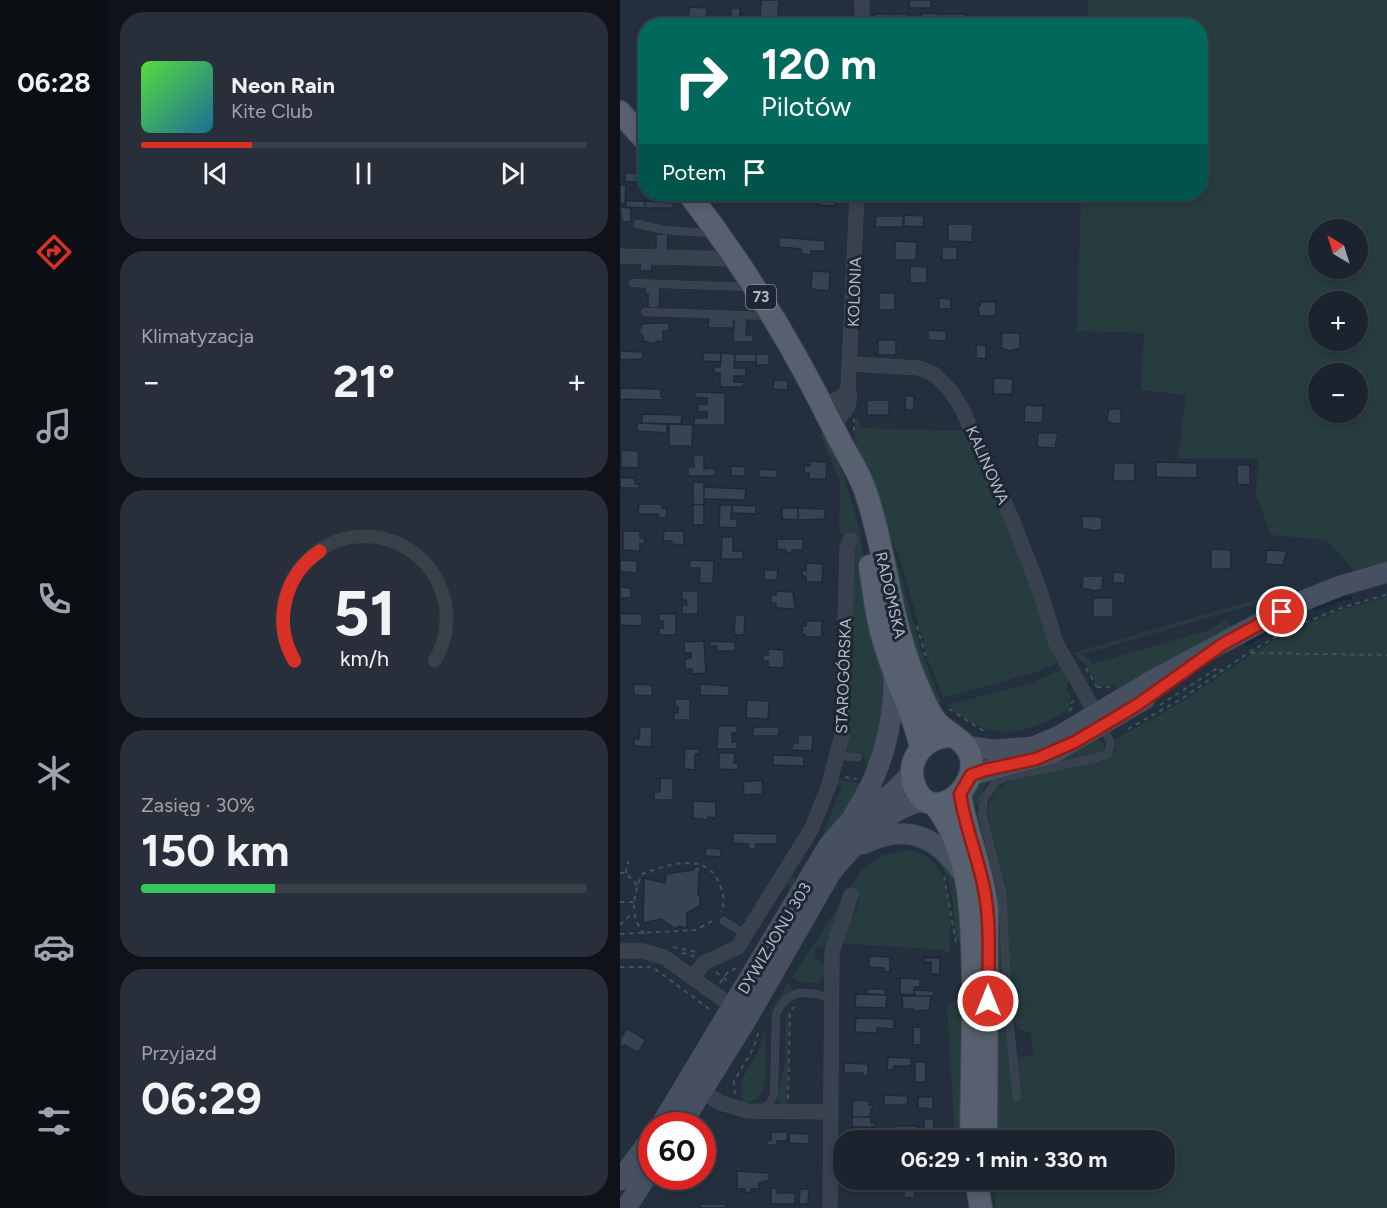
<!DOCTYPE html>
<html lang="pl">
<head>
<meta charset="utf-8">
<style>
	body { margin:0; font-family:Figtree,sans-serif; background:#282f3a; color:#f1f3f6; height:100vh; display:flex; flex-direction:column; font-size:22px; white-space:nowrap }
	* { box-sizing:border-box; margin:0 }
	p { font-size:20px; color:#a0a4aa }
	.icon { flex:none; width:33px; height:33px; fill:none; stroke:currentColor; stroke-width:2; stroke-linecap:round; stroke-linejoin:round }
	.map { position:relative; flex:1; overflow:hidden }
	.details { display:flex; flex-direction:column; gap:12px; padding:12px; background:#0f1319; width:512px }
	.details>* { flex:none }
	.hud { position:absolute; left:18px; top:18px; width:570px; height:183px; border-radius:24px; box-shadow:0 3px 9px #0003,0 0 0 2px #39404a; background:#00695c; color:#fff; overflow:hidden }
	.needle { width:39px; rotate:322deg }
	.controls { position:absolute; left:688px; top:219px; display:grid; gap:12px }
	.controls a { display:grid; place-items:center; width:60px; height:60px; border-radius:50%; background:#1b232e; box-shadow:0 3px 9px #0003,0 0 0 2px #39404a; font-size:30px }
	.speed { position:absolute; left:18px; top:1112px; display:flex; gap:12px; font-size:30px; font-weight:700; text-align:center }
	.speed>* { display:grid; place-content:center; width:78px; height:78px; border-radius:50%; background:#1b232e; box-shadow:0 3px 9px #0003,0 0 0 2px #39404a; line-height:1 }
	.speed .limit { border:9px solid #d22; background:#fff; color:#111 }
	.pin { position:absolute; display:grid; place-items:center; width:51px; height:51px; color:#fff; margin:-26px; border:3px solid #fff; border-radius:50%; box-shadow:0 2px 6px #0007 }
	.me { position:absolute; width:66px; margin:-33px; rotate:0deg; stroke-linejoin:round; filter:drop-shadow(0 0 4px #0008) }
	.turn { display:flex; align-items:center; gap:21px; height:126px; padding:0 24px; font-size:27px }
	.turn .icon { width:78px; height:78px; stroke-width:2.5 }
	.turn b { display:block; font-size:42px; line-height:51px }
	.then { display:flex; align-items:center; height:57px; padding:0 24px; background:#0003; gap:12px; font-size:22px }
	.big { font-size:45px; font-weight:700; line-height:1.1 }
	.details .widget { flex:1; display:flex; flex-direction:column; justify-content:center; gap:9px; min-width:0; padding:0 21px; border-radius:24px; background:#282f3a }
	.details .dial { align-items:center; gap:0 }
	.dial svg { height:156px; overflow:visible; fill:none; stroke:#39404a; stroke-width:7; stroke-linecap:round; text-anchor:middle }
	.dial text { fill:#f1f3f6; stroke:none }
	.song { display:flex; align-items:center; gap:18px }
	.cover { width:72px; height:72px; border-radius:9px; background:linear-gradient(135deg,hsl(110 70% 55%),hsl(200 70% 35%)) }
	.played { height:6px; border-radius:3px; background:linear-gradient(90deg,#d93025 25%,#39404a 25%) }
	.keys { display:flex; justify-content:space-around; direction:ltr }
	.heat { display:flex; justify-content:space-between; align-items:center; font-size:33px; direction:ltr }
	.charge { height:9px; border-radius:4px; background:linear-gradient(90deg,#34c759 30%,#39404a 0) }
	.trip { position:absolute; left:213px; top:1130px; width:342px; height:60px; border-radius:24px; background:#1b232e; box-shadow:0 3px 9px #0003,0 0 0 2px #39404a; font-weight:700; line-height:60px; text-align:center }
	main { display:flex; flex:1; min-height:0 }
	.tab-bar { display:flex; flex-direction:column; width:108px; justify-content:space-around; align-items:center; background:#0b0e12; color:#a0a4aa }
	.tab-bar .icon { width:42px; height:42px }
	.tab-bar .on { color:#d93025 }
	.tab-bar b { font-size:27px; color:#f1f3f6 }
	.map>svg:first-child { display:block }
	.green { fill:#263c3f; fill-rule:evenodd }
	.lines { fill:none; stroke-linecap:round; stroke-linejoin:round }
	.stream { stroke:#17263c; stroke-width:4 }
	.building { fill:#364354; stroke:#1f2835; stroke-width:1.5 }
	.service-casing { stroke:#414a57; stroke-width:8 }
	.minor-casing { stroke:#414a57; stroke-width:15 }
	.secondary-casing { stroke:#414a57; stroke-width:21 }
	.primary-casing { stroke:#414a57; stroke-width:24 }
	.path { stroke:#3f5557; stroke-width:2; stroke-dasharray:4.5 4.5; stroke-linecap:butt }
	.service { stroke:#38414e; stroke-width:7 }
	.minor { stroke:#38414e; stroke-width:14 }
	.secondary { stroke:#465061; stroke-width:20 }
	.primary { stroke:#56606e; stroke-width:22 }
	.route-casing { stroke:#8d1f18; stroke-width:15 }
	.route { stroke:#d93025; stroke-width:10 }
	.labels { text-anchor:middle; stroke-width:6; stroke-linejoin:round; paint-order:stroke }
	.shield { fill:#1d2633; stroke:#878f9c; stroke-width:1.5 }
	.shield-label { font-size:15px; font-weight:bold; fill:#b4bcc9 }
	.street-label { font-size:16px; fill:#b4bcc9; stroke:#1d2633 }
</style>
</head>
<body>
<main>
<nav class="tab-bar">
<b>06:28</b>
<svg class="icon on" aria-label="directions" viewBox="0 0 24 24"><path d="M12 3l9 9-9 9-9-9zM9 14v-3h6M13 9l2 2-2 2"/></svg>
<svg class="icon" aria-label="music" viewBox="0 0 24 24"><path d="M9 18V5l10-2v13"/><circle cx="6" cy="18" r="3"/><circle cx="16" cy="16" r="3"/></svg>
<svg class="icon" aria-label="phone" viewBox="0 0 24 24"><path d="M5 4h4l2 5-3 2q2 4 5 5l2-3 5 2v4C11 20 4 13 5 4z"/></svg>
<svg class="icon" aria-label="climate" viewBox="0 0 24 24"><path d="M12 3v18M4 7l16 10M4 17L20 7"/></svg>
<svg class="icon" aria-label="car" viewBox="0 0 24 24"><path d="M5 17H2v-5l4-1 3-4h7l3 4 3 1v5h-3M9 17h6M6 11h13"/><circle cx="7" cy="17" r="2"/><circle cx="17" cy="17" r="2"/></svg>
<svg class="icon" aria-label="filters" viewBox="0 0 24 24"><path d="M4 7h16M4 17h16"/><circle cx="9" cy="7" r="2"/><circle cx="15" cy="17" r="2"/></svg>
</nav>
<section class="details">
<div class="widget">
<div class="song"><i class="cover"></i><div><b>Neon Rain</b><p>Kite Club</p></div></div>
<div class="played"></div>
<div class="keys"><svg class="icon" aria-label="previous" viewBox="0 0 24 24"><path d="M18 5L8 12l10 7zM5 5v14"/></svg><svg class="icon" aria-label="pause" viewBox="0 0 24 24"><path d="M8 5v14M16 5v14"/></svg><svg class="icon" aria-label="next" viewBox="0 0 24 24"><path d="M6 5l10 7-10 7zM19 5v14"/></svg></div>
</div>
<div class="widget"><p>Klimatyzacja</p>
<div class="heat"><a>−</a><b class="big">21°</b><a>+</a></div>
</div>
<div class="widget dial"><svg viewBox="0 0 100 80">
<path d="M14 69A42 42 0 1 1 86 69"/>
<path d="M14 69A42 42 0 0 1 27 13" stroke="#d93025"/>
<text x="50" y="56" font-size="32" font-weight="700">51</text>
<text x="50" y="72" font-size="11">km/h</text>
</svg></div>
<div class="widget"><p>Zasięg · 30%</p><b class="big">150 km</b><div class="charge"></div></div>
<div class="widget"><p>Przyjazd</p><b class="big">06:29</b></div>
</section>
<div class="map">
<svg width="768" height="1208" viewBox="0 0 768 1208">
	<rect width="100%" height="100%" fill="#242f3e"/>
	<path class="green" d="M468 0H767V562L736 572 706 540 651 535 636 496 638 459 558 458 566 395 521 390 524 333 457 331 461 194H580V26L467 25ZM699 230H738V268H699ZM699 302H738V340H699ZM699 374H738V412H699Z
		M235 419H239V428L346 431 377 499 448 677 447 690 451 698 449 700 450 709C404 736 370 744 327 705L411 683 441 670 437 663 411 674 323 698 309 662 279 555 266 531 255 491 235 442Z
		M204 434 207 435 225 479 240 532 254 645 269 696 249 770 241 751 230 753 225 749 231 551 237 548 235 535H222L219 532 220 480 200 435Z
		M264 536 276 558 300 647 321 701 314 707 301 677Z
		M649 596 629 606 463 654 472 664 589 630 607 619 613 630 501 690 493 685H478L465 663 452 653Z
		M767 597V1208H375L376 1193 371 1179H544V1140H371L352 820 359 817 379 894 384 994 394 1098H400L396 1057 413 1056 411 1033 398 1029 394 1021 385 883 367 813 369 804 377 789 390 780 488 758 496 751V739L562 702 635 652 667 633 721 610Z
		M477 738 484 744 485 750 482 753 376 777 364 787 358 805 350 808 349 801 356 784Z
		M215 779 246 785 127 964 172 888 168 885 169 875 177 880 197 849 222 787 214 784Z
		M303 842 332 873 338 904 341 942 335 938C334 905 334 858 295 847Z
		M288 850C336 856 330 919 330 955L324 950 219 943 229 914H235L239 900 235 896 208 945 195 949V958L206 964 207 972H203V979L198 983 180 982 172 977 243 869 260 856Z
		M168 984 173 989C160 995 149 1012 146 1026 143 1046 156 1106 123 1102L121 1081 140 1048 150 1011Z
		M337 1000 343 1003 345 1013 346 1140H335L327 1006Z
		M173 1003 169 1011 167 1102 170 1106 161 1105 157 1099 165 1063 166 1016Z"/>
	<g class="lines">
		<path class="stream" d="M695 609 724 598H730
			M672 619 683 614
			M627 644 662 624"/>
	</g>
	<path class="building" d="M141 0H159L158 18 140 17Z
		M290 0H311V8H289Z
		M70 7 87 8 86 22 67 21Z
		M111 8H120V24H111Z
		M302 13 319 14 318 23 301 22Z
		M255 14H273V23H255Z
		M273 14H288V23H273Z
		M319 14H345V23H318Z
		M5 173H19V182H5Z
		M0 182 1 185H6L5 204H0Z
		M199 194H215V206L198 205Z
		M6 201H25V208L6 207Z
		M25 201 53 203V208H25Z
		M0 207 11 208V222H2Z
		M284 215 304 216 303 227 284 226Z
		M256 216H283V227H255Z
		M328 224H353L352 242 328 241Z
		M36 234H48L47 251 36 250Z
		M159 237 205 241V251H191V255L182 254 181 249 159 247Z
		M275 241 297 242 296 260H275Z
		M322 247H337V260H322Z
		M21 259H32V271H20Z
		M290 266 307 267V283H290Z
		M192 271 210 272 209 291 191 289Z
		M25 286 40 287 39 308H28V294H25Z
		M259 293H275V310H259Z
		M319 298 331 299V309H319Z
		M361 302H376L375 316H359L358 306H360Z
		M89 317 114 318V328H88Z
		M114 318H127L126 335H133V342H113Z
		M38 323H49V331H43V342L36 341 35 344 23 341V336L19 332 22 324Z
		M308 330 326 331V341L308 340Z
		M382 333H400V348L390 351 381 348Z
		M258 340H276V355H258Z
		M356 345H366V359L356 358Z
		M0 351 23 352 22 359 0 360Z
		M83 353H101V362L83 361Z
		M101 353 115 354 114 368H126V376H114V382H124L123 387H100V373H94V367H100Z
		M115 354H136V362H115Z
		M136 354H149V365H136Z
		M374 378 393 379 392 394H373Z
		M154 380 168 381V390L153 389Z
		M0 388 41 389V397L44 398V400L0 399Z
		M75 392 105 393V425H74V418H87V412H78V404H87V398L75 397Z
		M285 396H294V410H285Z
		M247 400H269V415H247Z
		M405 405 424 406 422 423 404 422Z
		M489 409H501V424L489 423 487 419Z
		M22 414 62 415 61 424 22 423Z
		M17 423 47 424V433L17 431Z
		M49 424 73 425 72 446H49Z
		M418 433H438L435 448 417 447Z
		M1 450 18 451 19 468 1 467Z
		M73 455H84V469L95 468V476H68V467H74Z
		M190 461 207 462 206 479H189V473H184V466H190Z
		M536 462 577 463V478L536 477Z
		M494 463H515V481H493Z
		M617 465H630V485L617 484Z
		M111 466 125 467V476H111Z
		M139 469 157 470V478L139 477Z
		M0 478H15V484H19V488H0Z
		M73 482H84V505L73 504Z
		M84 487 126 489 125 500 84 499Z
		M19 504H42V508H47L46 518H38V514H18Z
		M73 504 84 505V525H73Z
		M100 505H112L111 519H117V528L99 527Z
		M112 505 136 506V514L112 513Z
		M162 508H178V520L162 519Z
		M178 508 205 509V519L178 520Z
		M462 516 482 517V529L475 531 462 528Z
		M3 531H20V538H25L24 544H20V551L3 550Z
		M44 531H64V545L52 544V541H43Z
		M102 537H113V551H123V559H101Z
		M157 539H183V550H172V553H166V550L157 549Z
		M591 549 611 550V569H591Z
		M646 550 667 551 663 565 646 564Z
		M0 560 17 561V573L0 572Z
		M70 560 94 561 93 583H79L80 568H69Z
		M186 563 203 564 202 582H186V576H182V570L186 571Z
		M144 570H158L157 580H144Z
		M493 572 505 573V583H493Z
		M463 576H483L482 589 475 591 462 588Z
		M0 587 11 588V598H0Z
		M62 591H78V614H62V605H67L66 600H62Z
		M156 591 173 592 175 609 156 608V603H151V595H156Z
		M473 598H493V617H473Z
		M0 614H22V626L0 625Z
		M39 614H56V635H39V628H43V621H39Z
		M115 615H125L124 635H114Z
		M186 621H202V637H185V634H182V626H186Z
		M84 641 86 673 72 674V669L65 670V659L71 658V653H64V642Z
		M90 641 115 642V651H97V646H90Z
		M148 649 164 650V668L148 667V661H143V655H148Z
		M14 684 32 685V696L14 695Z
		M80 684 109 686V696L80 695Z
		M55 699H70V720H54V713H58V707H55Z
		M127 700 149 701 148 719 126 718Z
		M98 726H117V733H112V742H117V749H97Z
		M20 727H32L31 747 14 746V739H19Z
		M133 727H159V736H133Z
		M178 735H193L192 751 172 750V743H178Z
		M65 749H80L79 754H75V770L64 769Z
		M99 753H115L114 763H118V770L99 769Z
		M153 755 184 756V766L153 765Z
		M40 778 53 779V800H34V792H40Z
		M142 780 143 794 124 795 123 782Z
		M73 801 96 802V818L88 817V820L73 818Z
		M113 833 157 834V844H136V849H129L128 844 113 843Z
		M86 848 101 849V857L85 856Z
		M76 865 81 868 79 873 78 895 83 898H80V904H83L67 913V927L64 928 60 926 56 928 57 930 41 919 23 923 24 878 45 883 46 874 73 870Z
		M249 956 270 957V972H264V968L249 967Z
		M304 958H320V974H311V962H304Z
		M280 978 300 979V987H294V995L280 994Z
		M247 989H265V995L247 994Z
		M294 990 314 991V996H295Z
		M236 994 267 995 266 1008 235 1007Z
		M282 996H311L309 1010 293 1011 294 1009H283Z
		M236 1018 274 1019V1029L257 1028V1033L235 1032Z
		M293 1027H301V1045H293Z
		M7 1028 26 1040 18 1053 5 1045 4 1047 0 1045V1039Z
		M268 1057 291 1058V1066H274V1070H267Z
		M295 1062H306V1082H295Z
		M224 1063 248 1064V1076H243V1073H224Z
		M264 1095 288 1096 287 1105H264Z
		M298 1097H313V1109L298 1108Z
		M233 1100 249 1101V1105H253L249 1117H232Z
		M232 1117H251V1123H255V1127H232Z
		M304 1119H314V1130H304Z
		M274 1126H298V1134L274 1133Z
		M151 1132H168L167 1141H157V1145H147V1140H151Z
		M169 1133 189 1134V1144L169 1143Z
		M229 1134H243V1140H229Z
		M117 1171 149 1173V1180L139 1183V1189H131V1193L125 1192V1189H117Z
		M252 1179H275V1186H252Z
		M284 1179H295V1198H284Z
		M151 1188H157V1193H175V1204H151Z
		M180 1189H189L188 1204H179Z
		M80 1204H106V1208H80Z"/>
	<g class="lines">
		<defs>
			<path id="service" d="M18 224 44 230 90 233
				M13 283 129 287
				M25 312 148 316
				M217 756 238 757
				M104 921 126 935
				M397 1097 389 1019 382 891 362 813 364 798 376 782 385 777 472 759 488 754 491 743 483 727
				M143 1109 150 1103 154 1094 156 1014C170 985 187 992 212 998"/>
			<path id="minor" d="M242 26V0
				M0 256 117 259
				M231 364 299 368 314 374 331 391 342 409 392 519 420 591 436 643 480 721
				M203 407 221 397 228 390
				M211 423C223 417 233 404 228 390L237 194
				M0 951H23L44 957 113 1007
				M73 977 84 963 118 947 191 830 209 785 222 735 227 547 230 540
				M81 1091 101 1103 128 1111 211 1112
				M210 1208 212 952 231 895"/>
			<path id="secondary" d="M345 746 374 750 413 747 439 736 533 680 675 604 720 586 768 572
				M351 775 433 753 525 699
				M234 814C263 771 274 725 274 674
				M243 844C287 823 316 835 343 874
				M41 1125 209 845 230 821 272 793 292 773
				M61 1125 128 1017 210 874C230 848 270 805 305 801
				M0 1180 32 1137
				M6 1208 32 1168"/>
			<path id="primary" d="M0 112 26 141
				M69 194C126 268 175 349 216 433 225 452 238 470 245 490 268 556 270 628 300 691 304 701 308 711 315 720 326 734 347 739 351 758 358 790 311 826 295 787 284 760 305 735 333 736
				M250 566C254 593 257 621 266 648 276 682 294 713 301 748
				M340 794C346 833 363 869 367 909L366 1140
				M315 805C353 854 352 923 353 982
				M351 1140 353 1015
				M356 1179 361 1208"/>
		</defs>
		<use href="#service" class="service-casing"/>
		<use href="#minor" class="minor-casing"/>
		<use href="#secondary" class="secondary-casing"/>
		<use href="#primary" class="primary-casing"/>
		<path class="path" d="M234 431V419
			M297 626 307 661
			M631 653 768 655
			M466 668 477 687
			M477 687H492
			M540 705 599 667 601 671
			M329 709 367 733
			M449 711 452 708 451 703 455 700
			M508 729 563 698 628 653 670 629 718 609 768 594
			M225 777 237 779
			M0 873H6L17 885
			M6 873 8 861
			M324 876 336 943
			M0 902H15
			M0 925 13 912
			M0 934 76 930 96 919
			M24 934C9 915 13 895 22 874 47 865 87 850 100 885 104 894 105 904 101 912
			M53 947 77 952
			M62 953 74 956
			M0 967H30
			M35 969 88 1008 89 1014
			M96 972 109 982
			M100 983 107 973 118 967
			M115 1094 114 1081 133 1049 139 1031
			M168 1099 170 1012 174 1007"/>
		<use href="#service" class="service"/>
		<use href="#minor" class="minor"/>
		<use href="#secondary" class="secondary"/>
		<use href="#primary" class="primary"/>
	</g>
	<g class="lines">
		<defs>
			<path id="route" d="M368 1001C368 966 371 929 365 894 359 859 345 828 340 794L351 775 365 770 416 759 455 742 517 705 603 644 662 612"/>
		</defs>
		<use href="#route" class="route-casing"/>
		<use href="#route" class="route"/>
	</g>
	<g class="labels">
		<rect class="shield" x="126" y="285" width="30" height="24" rx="4.5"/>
		<g class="shield-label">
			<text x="141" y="302">73</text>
		</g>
		<g class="street-label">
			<text transform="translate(234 292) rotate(-88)" y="6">KOLONIA</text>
			<text transform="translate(368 465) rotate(66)" y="6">KALINOWA</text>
			<text transform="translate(271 595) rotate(77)" y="6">RADOMSKA</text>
			<text transform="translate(223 676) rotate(-88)" y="6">STAROGÓRSKA</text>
			<text transform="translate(154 938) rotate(-59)" y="6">DYWIZJONU 303</text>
		</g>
	</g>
</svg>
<div class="controls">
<a><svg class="needle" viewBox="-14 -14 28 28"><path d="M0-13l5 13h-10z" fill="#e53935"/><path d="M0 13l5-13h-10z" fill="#a0a4aa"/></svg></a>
<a>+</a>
<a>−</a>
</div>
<div class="speed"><div class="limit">60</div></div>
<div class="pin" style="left:662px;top:612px;background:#d93025"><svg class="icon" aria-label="arrive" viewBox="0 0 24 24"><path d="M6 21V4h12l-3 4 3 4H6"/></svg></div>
<svg class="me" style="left:368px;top:1001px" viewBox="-20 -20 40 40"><circle r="17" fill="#d93025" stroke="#fff" stroke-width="3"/><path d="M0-11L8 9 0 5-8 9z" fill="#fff"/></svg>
<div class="trip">06:29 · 1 min · 330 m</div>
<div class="hud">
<div class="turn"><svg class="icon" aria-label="right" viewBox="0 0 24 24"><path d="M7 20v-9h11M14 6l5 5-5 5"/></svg><div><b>120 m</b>Pilotów</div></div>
<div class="then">Potem<svg class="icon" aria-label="arrive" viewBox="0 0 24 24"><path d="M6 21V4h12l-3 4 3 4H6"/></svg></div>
</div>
</div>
</main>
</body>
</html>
